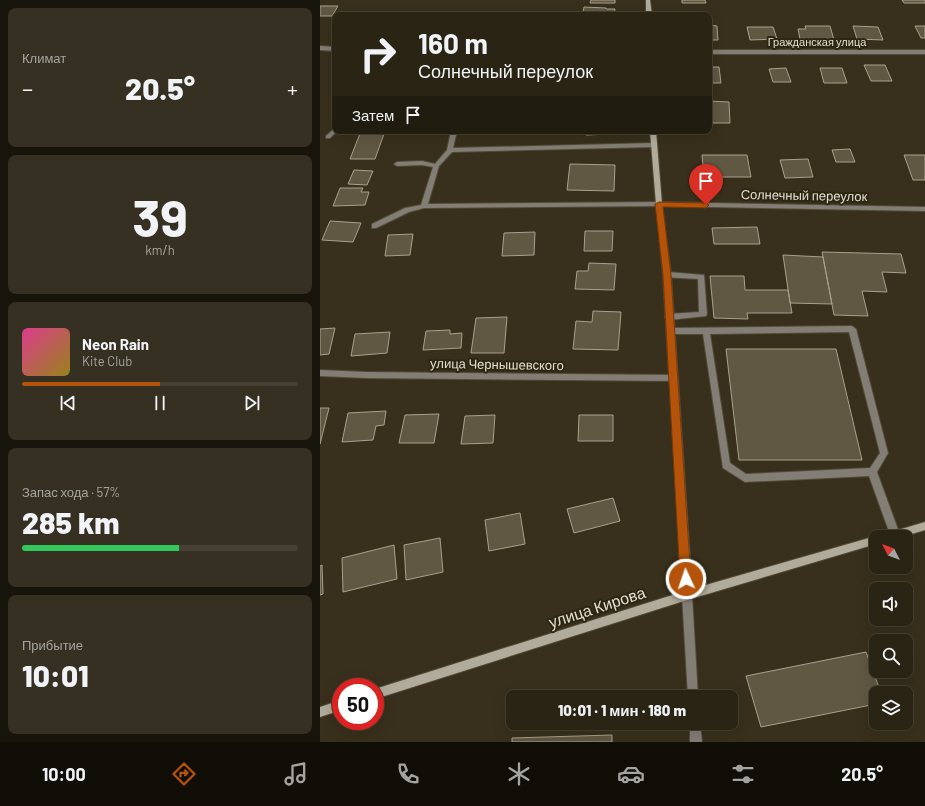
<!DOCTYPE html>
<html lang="ru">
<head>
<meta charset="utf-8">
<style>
	body { margin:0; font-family:Barlow,sans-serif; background:#363022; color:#f1f3f6; height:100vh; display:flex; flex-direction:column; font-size:15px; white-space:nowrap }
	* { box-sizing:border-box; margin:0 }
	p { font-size:13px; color:#a5a4a0 }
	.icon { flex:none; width:22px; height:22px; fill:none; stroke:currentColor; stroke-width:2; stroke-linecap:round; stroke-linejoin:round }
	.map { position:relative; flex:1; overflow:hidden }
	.side { display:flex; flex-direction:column; gap:8px; padding:8px; background:#17140c; width:320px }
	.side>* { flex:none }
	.top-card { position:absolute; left:12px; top:12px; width:380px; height:122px; border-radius:8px; box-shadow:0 4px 16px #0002,0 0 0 1px #464134; background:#2a2415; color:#f1f3f6; overflow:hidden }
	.needle { width:26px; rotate:312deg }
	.buttons { position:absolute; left:549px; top:530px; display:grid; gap:8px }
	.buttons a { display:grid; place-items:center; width:44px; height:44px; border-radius:8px; background:#2a2415; box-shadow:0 4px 16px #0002,0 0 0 1px #464134; font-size:20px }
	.speed { position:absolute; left:12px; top:678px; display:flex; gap:8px; font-size:20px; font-weight:700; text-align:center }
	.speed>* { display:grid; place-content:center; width:52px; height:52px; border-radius:50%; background:#2a2415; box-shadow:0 4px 16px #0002,0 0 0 1px #464134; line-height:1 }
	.speed .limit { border:6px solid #d22; background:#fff; color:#111 }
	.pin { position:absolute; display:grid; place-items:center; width:34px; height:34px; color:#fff; margin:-41px -17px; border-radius:50% 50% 50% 0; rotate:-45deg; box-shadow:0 0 4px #0007 }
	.pin .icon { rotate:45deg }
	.me { position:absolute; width:44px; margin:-22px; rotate:357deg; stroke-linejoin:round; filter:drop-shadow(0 0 3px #0008) }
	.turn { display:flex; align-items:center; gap:14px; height:84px; padding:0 20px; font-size:18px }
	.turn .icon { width:52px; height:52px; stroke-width:2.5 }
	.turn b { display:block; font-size:28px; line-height:34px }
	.then { display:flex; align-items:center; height:38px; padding:0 20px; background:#0003; gap:8px; font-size:15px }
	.big { font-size:30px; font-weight:800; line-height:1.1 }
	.side .card { flex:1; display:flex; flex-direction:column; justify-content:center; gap:6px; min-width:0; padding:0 14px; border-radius:8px; background:#363022 }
	.side .dial { align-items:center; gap:0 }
	.dial b { font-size:52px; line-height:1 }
	.song { display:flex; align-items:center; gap:12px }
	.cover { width:48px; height:48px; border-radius:6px; background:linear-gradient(135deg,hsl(330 70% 55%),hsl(50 70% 35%)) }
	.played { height:4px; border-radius:2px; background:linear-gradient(90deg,#b45309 50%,#464134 50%) }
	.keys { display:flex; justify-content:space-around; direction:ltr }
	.heat { display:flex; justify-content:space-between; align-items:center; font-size:22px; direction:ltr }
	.charge { height:6px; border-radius:3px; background:linear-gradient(90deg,#34c759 57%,#464134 0) }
	.trip { position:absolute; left:186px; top:690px; width:232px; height:40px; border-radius:8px; background:#2a2415; box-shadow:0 4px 16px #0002,0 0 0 1px #464134; font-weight:800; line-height:40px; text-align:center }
	.dock { display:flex; height:64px; justify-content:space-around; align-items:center; background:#110e08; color:#a5a4a0 }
	.dock .icon { width:28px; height:28px }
	.dock .on { color:#b45309 }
	.dock b { font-size:18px; color:#f1f3f6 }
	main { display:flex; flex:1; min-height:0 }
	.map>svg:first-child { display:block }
	.building { fill:#615843; stroke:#aaa18a }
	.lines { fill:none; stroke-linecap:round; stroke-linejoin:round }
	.lane-casing { stroke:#534c39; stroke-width:2 }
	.street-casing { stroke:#534c39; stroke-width:2 }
	.secondary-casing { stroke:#534c39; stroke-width:2 }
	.lane { fill:#827e75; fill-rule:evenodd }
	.street { fill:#827e75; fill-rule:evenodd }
	.secondary { fill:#b1ab9b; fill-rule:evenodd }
	.route { fill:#b45309; stroke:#753606 }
	.labels { text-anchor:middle; stroke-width:4; stroke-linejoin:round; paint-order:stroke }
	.far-street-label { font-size:11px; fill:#e2ddd1; stroke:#2d2612 }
	.street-label { font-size:13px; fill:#e2ddd1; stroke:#2d2612 }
	.near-street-label { font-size:16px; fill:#e2ddd1; stroke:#2d2612 }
</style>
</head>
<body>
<main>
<section class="side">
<div class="card"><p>Климат</p>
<div class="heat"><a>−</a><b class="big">20.5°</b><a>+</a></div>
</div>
<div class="card dial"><b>39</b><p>km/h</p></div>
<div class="card">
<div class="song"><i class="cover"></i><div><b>Neon Rain</b><p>Kite Club</p></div></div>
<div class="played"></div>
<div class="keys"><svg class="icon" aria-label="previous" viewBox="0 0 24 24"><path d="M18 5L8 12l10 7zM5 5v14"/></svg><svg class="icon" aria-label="pause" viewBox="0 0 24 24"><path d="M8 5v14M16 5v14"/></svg><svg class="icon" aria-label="next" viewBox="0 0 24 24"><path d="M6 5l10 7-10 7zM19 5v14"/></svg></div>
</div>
<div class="card"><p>Запас хода · 57%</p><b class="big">285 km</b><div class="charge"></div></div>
<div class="card"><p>Прибытие</p><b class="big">10:01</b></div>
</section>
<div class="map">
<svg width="605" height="742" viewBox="0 0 605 742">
	<rect width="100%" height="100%" fill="#38301c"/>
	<path class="building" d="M271 0H295V3H270Z
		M362 0H385L386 3H362Z
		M582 0H605V3H584Z
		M0 6H18L12 16H0Z
		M264 7 286 8 287 9H295L294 15H267L268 13H263Z
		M389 25 397 26 398 40H389Z
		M485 26H510L514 40 480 39 478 29H486Z
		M533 26 558 27 563 40 537 39Z
		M595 26H605V38H601Z
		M427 27H453L457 39 430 40Z
		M544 65H565L572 81H551Z
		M389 67H399L401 83H389Z
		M466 68 471 82H453L449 69Z
		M500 68H522L527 83H504Z
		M389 101 409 102 410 123H390Z
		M41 131H65L55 159H30Z
		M151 131H166L165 134H151Z
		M189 131H216V133H188Z
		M266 131H290V134L266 135Z
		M530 149 535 162H516L512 150Z
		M382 155H427L431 177H384Z
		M584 155H605V180H593Z
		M488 159 493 177 465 178 460 160Z
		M250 164 295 165 294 191 247 190Z
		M34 170 53 171 47 185 28 184Z
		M20 188H43L41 192H49L45 205 13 206Z
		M10 221 41 223 33 242 2 240Z
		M437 227 440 244H394L392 228Z
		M265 231H293L292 251H264Z
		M215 232 214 255 182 256 184 233Z
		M93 234 90 255 65 256 68 235Z
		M502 252 581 254 586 273 562 272 567 292 542 291 548 316 514 315Z
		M463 255 503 257 512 304 470 303Z
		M269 263 296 264 294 290 255 289 257 271H268Z
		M390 276H424L425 290H468L472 313H427L428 319 394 318Z
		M273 311 301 312 298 350 253 349 256 321 272 322Z
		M187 317 184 353H151L156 318Z
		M15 328 9 354 0 355V329Z
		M130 330V334L142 333 141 348 103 350 106 331Z
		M70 332 67 353 31 356 35 334Z
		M406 349H516L542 460H419Z
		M0 408H9L0 444Z
		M66 411 64 425 56 426 53 440 22 442 28 413Z
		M119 414 114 443H79L85 415Z
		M175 415 173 443 141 444 145 416Z
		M259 415H293V441H258Z
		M293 498 300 521 254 533 247 509Z
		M200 513 205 544 169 551 165 520Z
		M120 538 123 572 86 580 84 545Z
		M74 545 77 579 23 592 22 558Z
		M2 565 3 594 0 595V566Z
		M546 652 561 693H556V704L441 727 426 676Z
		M292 735V742H192V738Z"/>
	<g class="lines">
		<defs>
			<path id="lane" d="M347 272 384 275 387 314 386 316 349 320 346 319 345 317 349 314 379 312 378 279 344 277 343 275Z
				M532 326 536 329 568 453 557 472 580 535 579 537H571L549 476 425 482 403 468 383 334H351L347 331 351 328ZM529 332 560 453 550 468 426 474 410 463 390 334Z"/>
			<path id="street" d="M0 46 15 47V51L0 50Z
				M389 50H605V54H389Z
				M15 128V131H17L10 138H6V136Z
				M131 131H137L133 148 334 143 337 145 334 147 132 152 119 166 108 204 339 202 605 207V211L339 206 104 208 89 212 56 228H52V224L85 208 101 205 113 167 102 165 77 166 74 164 77 162 102 161 115 164 127 150Z
				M0 370 46 372 354 375 357 376 358 378 357 380 354 381 46 378 0 376Z
				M367 590 370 592 372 595 378 697H368L362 595 364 592Z
				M370 723H380L382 742H370Z"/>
			<path id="secondary" d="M326 0H330L332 15H326Z
				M330 131H336L342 204 351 275 372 589 556 536 559 537H556V544L367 600 55 699V689L362 592 343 275 336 204Z
				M605 522V530L582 537H563L565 534 568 533Z
				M21 700V710L0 717V707Z"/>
		</defs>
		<use href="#lane" class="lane-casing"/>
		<use href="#street" class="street-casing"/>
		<use href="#secondary" class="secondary-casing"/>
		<use href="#lane" class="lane"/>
		<use href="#street" class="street"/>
		<use href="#secondary" class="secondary"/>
	</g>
	<path class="route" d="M339 202 386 203 389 205 386 208 343 207 351 275 371 579 370 583 366 585 362 583 360 579 343 275 335 204Z"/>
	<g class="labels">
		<g class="far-street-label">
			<text x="497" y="46">Гражданская улица</text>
		</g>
		<g class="street-label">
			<text transform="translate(484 195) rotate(1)" y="5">Солнечный переулок</text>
			<text transform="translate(177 364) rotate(1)" y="5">улица Чернышевского</text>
		</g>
		<g class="near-street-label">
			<text transform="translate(277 607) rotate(-18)" y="6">улица Кирова</text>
		</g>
	</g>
</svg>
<div class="buttons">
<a><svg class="needle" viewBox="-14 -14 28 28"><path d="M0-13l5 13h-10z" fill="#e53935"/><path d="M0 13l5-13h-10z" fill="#a5a4a0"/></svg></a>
<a><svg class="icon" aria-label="sound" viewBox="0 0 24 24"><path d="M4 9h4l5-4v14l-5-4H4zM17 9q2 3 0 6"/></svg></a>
<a><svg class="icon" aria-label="search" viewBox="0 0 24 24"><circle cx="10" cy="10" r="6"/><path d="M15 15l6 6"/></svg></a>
<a><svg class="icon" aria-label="layers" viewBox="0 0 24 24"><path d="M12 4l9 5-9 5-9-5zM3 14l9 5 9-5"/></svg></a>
</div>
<div class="speed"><div class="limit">50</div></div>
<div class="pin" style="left:386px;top:205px;background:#d93025"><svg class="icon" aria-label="arrive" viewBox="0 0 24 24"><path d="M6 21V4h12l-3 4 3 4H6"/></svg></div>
<svg class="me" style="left:366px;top:579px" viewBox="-20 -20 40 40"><circle r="17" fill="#b45309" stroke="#fff" stroke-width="3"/><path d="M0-11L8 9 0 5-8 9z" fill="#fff"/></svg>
<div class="trip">10:01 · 1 мин · 180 m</div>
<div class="top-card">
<div class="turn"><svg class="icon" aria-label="right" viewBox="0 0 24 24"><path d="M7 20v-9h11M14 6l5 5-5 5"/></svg><div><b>160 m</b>Солнечный переулок</div></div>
<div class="then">Затем<svg class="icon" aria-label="arrive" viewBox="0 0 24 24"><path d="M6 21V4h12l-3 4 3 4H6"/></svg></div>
</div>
</div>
</main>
<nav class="dock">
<b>10:00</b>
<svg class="icon on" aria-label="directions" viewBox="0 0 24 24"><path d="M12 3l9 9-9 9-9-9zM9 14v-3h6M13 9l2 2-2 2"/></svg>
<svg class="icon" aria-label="music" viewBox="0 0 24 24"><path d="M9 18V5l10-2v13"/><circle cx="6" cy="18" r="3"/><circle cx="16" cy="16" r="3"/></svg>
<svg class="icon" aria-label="phone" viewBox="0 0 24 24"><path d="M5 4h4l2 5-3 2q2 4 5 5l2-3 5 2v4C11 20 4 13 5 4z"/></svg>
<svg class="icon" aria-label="climate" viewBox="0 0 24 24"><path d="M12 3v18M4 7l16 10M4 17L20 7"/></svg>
<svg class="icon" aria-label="car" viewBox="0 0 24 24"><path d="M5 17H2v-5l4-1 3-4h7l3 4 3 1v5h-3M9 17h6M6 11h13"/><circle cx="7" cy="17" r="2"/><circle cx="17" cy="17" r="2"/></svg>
<svg class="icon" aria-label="filters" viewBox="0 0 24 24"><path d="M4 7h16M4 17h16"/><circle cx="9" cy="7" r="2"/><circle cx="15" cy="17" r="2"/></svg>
<b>20.5°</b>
</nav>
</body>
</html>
